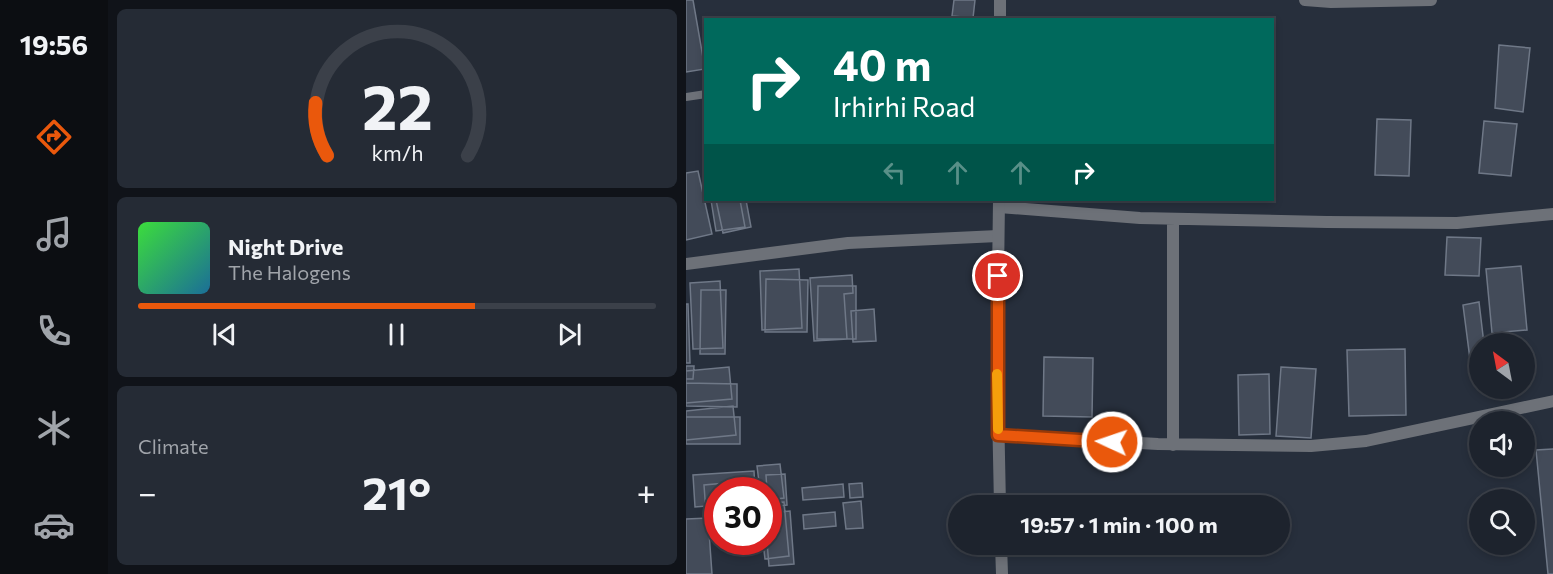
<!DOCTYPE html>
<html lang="en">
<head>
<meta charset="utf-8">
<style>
	body { margin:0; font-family:Commissioner,sans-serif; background:#252b35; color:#f1f3f6; height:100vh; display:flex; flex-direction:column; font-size:22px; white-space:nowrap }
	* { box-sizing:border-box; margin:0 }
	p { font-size:20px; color:#a0a4aa }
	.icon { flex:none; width:33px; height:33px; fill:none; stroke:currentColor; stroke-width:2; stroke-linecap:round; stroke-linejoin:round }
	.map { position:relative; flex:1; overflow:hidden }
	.drawer { display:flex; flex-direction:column; gap:9px; padding:9px; background:#101319; width:578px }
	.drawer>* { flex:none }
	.hud { position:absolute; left:18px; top:18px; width:570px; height:183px; border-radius:0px; box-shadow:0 3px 9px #0003,0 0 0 2px #3b4049; background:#00695c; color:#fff; overflow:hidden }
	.needle { width:39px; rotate:328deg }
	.fabs { position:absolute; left:783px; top:333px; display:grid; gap:12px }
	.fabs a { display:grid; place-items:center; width:66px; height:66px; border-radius:50%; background:#1d232d; box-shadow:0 3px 9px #0003,0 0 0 2px #3b4049; font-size:30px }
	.speed { position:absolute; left:18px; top:477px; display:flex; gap:12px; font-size:30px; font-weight:700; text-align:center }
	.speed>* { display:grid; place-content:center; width:78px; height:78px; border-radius:50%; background:#1d232d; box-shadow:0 3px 9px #0003,0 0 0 2px #3b4049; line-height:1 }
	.speed .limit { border:9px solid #d22; background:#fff; color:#111 }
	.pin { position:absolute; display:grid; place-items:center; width:51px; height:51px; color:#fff; margin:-26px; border:3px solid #fff; border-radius:50%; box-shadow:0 2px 6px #0007 }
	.me { position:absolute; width:66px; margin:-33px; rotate:273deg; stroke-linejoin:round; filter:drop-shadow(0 0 4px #0008) }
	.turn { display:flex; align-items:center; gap:21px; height:126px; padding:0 30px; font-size:27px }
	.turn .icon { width:78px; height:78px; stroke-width:2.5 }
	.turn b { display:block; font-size:42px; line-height:51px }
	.lanes { display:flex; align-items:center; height:57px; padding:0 30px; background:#0003; justify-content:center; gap:30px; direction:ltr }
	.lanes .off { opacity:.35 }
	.big { font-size:45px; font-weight:700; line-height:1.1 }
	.drawer .card { flex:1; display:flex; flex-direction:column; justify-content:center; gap:9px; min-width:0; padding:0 21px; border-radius:9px; background:#252b35 }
	.drawer .dial { align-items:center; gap:0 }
	.dial svg { height:156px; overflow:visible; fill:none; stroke:#3b4049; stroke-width:7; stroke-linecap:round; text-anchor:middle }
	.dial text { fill:#f1f3f6; stroke:none }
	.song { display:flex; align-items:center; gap:18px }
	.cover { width:72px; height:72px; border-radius:9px; background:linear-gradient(135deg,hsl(120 70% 55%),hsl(200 70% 35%)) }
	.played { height:6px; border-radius:3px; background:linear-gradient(90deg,#ea580c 65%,#3b4049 65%) }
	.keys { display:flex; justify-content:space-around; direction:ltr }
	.heat { display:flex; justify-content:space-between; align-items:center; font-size:33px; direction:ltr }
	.trip { position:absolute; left:262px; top:495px; width:342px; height:60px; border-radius:30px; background:#1d232d; box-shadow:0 3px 9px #0003,0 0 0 2px #3b4049; font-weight:700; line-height:60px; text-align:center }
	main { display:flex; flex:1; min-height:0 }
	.tab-bar { display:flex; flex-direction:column; width:108px; justify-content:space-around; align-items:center; background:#0c0e12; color:#a0a4aa }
	.tab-bar .icon { width:42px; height:42px }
	.tab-bar .current { color:#ea580c }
	.tab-bar b { font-size:27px; color:#f1f3f6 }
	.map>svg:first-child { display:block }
	.building { fill:#434b59; stroke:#6f7887; stroke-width:1.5 }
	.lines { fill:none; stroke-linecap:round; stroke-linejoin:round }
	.service { stroke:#6d7178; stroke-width:8 }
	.minor { stroke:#6d7178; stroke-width:12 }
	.tertiary { stroke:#6d7178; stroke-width:12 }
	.route-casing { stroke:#983908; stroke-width:15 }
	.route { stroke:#ea580c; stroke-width:10 }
	.slow { stroke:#f59e0b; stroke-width:10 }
</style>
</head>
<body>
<main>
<nav class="tab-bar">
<b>19:56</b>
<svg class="icon current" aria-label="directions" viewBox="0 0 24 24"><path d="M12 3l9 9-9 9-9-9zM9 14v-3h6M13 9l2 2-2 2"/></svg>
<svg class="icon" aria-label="music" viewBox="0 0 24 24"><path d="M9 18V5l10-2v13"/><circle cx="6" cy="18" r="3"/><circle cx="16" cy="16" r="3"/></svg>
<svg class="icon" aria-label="phone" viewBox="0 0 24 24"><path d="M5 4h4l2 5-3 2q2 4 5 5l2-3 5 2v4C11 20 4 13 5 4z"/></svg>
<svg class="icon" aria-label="climate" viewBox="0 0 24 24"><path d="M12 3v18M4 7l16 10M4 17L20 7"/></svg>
<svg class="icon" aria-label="car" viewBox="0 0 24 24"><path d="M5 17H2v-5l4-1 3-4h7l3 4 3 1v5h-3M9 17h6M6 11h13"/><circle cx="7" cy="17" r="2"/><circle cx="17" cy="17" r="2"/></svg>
</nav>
<section class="drawer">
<div class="card dial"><svg viewBox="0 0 100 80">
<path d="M14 69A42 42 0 1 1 86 69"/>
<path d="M14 69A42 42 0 0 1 8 42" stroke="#ea580c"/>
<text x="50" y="56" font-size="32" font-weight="700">22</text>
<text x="50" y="72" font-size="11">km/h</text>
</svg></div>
<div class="card">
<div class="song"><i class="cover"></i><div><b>Night Drive</b><p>The Halogens</p></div></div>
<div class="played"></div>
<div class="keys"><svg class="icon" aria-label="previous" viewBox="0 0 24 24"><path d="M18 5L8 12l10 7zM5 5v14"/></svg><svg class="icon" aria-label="pause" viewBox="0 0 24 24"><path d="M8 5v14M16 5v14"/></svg><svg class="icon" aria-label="next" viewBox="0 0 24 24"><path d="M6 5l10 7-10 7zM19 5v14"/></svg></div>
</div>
<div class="card"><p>Climate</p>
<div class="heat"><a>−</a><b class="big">21°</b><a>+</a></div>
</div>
</section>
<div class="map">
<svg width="868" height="574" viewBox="0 0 868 574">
	<rect width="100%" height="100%" fill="#272f3c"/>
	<path class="building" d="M0 0H7L19 69 0 72Z
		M268 0H289L287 18 266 16Z
		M813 45 844 48 837 112 809 108Z
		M691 119 725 120 723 176 689 175Z
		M798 121 831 124 825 176 793 173Z
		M12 171 26 234 0 240V173Z
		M25 200H54L59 227 30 231Z
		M30 200H60L65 227 37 233Z
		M761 237 795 238 793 276 759 275Z
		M835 266 841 330 806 333 800 269Z
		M113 269 116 328 76 330 74 271Z
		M166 275 167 293 158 294 161 339 128 341 124 278Z
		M80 279 122 280 121 332H79Z
		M34 281 37 348 7 349 4 283Z
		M132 286H170V339H131Z
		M15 290H40L39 354H14Z
		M793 302 798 344H794V366L785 367 777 305Z
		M0 304H2L4 363H0Z
		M188 309 190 341 167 342 165 311Z
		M719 349 720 415 663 416 661 350Z
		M358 357 407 358 406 417 357 416Z
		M0 366H8L7 379H0Z
		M43 367 46 399 0 403V371Z
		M595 367 630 369 625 438 590 436Z
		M583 374 584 434 553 435 552 375Z
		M0 383 51 384V407L0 406Z
		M47 406 50 435 0 440V411Z
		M0 417H54V444H0Z
		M868 449V574H862L850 450Z
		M94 464 98 498 82 500V490H74L71 466Z
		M68 471 69 490H32V505L9 507 7 475Z
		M99 474 101 505 82 507 80 475Z
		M73 480 74 490H32V512L20 513 18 485Z
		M176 483 177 497 164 498 163 484Z
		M157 484 158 497 117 500 116 488Z
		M175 501 177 528 160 529 157 503Z
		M98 502 103 556 79 559 77 542H82V503Z
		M104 511 108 564 83 566 81 542H82V513Z
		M149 512 150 526 118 529 117 515Z
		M22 518 26 574H0V519Z"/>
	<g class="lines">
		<path class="service" d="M0 97 20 94"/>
		<path class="minor" d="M619 0 645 2 745 0
			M313 207 454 218 641 222 771 223 868 214
			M487 219V445
			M0 264 162 243 312 236
			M312 435 472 444 625 446 680 441 868 401"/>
		<path class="tertiary" d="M314 20V0
			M313 200 311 358 314 506
			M315 544 316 574"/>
	</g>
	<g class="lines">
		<defs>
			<path id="route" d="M312 276V435L426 442"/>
		</defs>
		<use href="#route" class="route-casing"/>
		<use href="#route" class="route"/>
		<path class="slow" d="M311 374 312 429"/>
	</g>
</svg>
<div class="fabs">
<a><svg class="needle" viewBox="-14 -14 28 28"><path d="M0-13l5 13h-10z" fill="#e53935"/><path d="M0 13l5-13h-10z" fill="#a0a4aa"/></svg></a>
<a><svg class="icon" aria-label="sound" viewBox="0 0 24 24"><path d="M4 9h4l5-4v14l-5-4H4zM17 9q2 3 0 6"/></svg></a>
<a><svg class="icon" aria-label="search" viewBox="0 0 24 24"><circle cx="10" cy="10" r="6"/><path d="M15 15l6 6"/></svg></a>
</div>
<div class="speed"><div class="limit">30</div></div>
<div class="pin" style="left:312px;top:276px;background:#d93025"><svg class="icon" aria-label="arrive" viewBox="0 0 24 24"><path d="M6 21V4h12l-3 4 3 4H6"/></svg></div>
<svg class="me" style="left:426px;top:442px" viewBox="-20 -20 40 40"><circle r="17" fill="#ea580c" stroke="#fff" stroke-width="3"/><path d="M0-11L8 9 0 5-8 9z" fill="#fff"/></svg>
<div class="trip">19:57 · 1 min · 100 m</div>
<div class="hud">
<div class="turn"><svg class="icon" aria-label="right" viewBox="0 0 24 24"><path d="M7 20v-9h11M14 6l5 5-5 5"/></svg><div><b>40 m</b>Irhirhi Road</div></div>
<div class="lanes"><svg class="icon off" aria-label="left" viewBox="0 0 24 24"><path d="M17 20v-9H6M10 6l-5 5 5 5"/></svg><svg class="icon off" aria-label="ahead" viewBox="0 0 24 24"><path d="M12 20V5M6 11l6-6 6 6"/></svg><svg class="icon off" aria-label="ahead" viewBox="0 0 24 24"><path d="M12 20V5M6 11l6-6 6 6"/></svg><svg class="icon" aria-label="right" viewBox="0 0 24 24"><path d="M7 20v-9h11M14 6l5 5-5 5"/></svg></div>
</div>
</div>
</main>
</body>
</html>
